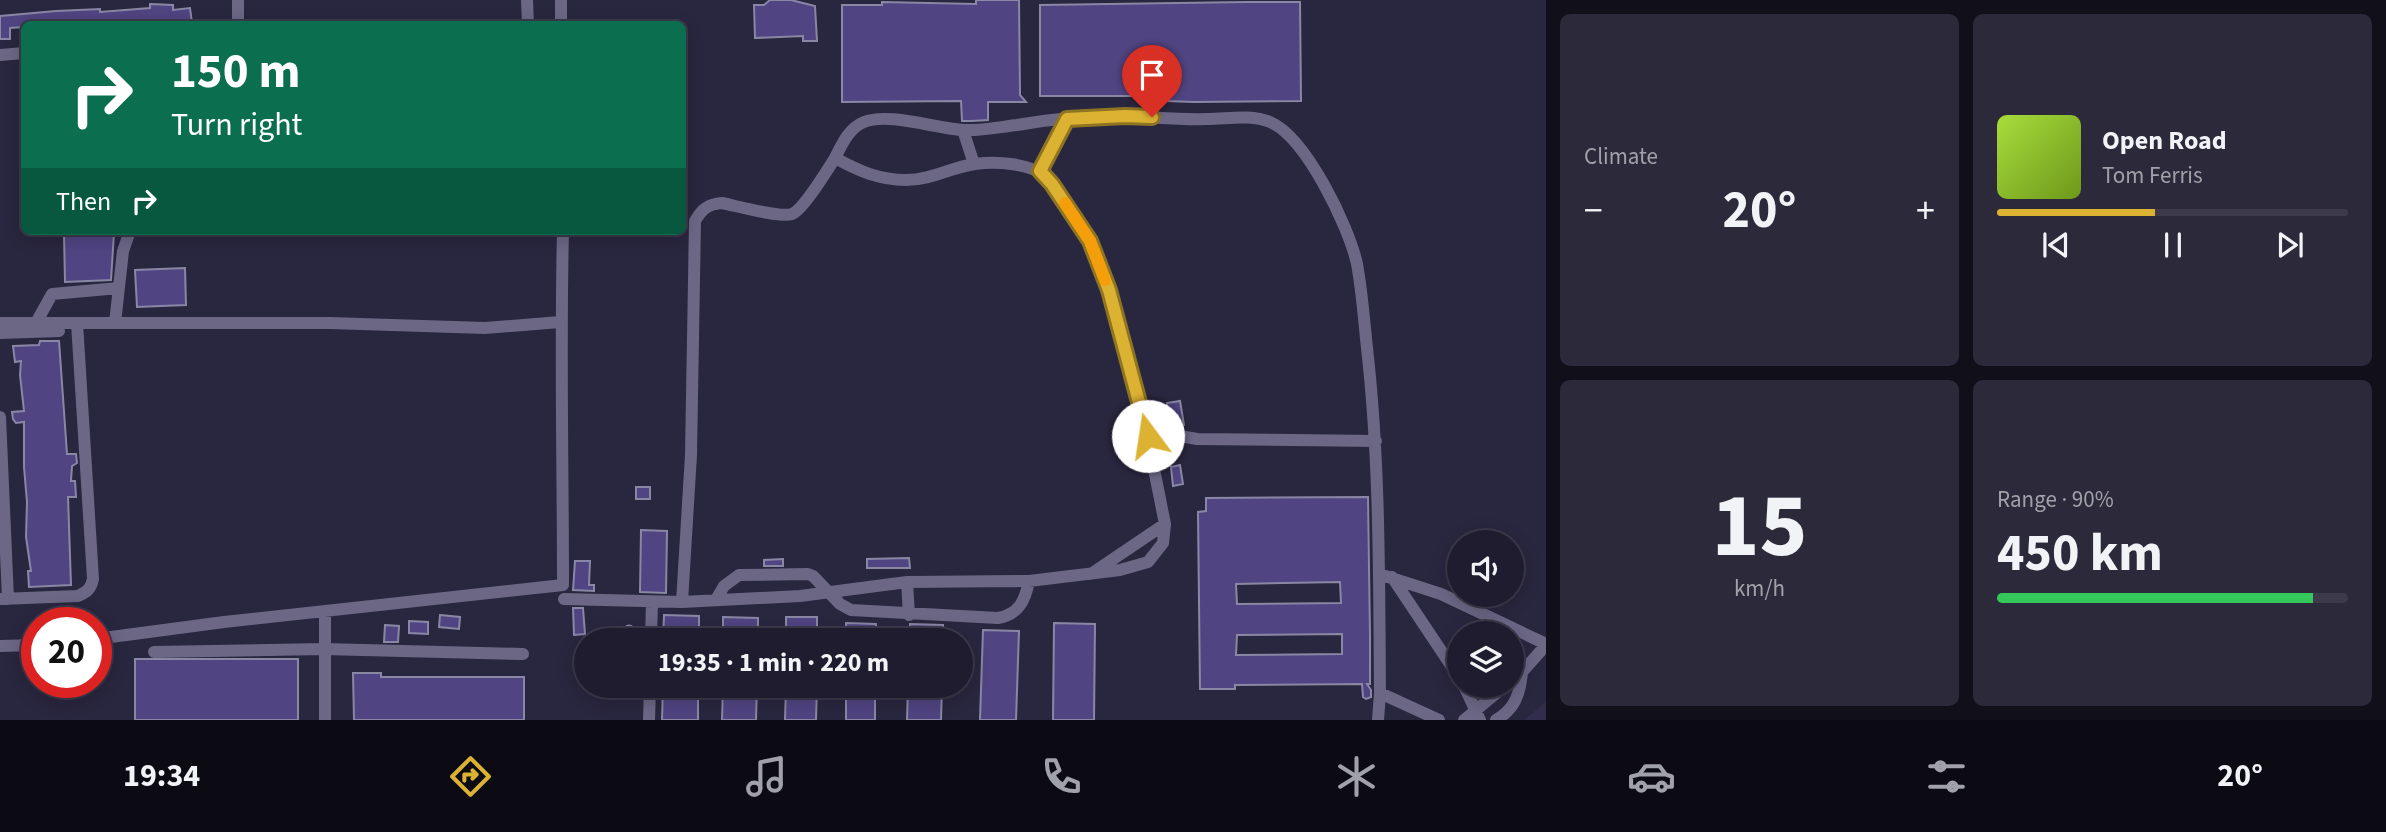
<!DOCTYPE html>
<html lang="en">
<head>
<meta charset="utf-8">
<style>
	body { margin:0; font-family:"Source Sans 3",sans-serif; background:#2c293b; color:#f1f3f6; height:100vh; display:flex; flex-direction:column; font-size:26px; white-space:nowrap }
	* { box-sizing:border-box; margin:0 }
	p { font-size:23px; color:#a1a1aa }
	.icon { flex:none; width:38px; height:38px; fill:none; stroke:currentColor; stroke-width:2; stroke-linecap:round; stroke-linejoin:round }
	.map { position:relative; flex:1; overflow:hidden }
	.details { display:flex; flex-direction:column; gap:14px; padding:14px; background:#110f1a; width:840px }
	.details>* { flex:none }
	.top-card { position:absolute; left:21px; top:21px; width:665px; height:214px; border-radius:10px; box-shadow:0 4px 18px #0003,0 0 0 2px #3c3a4b; background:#0b6e4f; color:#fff; overflow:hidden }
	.controls { position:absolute; left:1447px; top:530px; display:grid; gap:14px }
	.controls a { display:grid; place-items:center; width:77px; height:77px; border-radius:50%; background:#1f1c2f; box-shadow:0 4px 18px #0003,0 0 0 2px #3c3a4b; font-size:35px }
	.speed { position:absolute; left:21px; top:607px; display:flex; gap:14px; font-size:35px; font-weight:700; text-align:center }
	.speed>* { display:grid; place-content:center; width:91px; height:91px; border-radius:50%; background:#1f1c2f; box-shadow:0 4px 18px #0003,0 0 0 2px #3c3a4b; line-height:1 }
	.speed .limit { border:10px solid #d22; background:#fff; color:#111 }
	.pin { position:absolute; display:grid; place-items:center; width:60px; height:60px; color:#fff; margin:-72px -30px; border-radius:50% 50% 50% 0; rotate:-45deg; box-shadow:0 0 7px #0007 }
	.pin .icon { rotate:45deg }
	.me { position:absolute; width:77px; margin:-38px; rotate:346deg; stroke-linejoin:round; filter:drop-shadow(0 0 5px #0008) }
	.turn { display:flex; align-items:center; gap:24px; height:147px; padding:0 35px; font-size:32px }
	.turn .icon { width:91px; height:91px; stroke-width:2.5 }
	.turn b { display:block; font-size:49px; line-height:60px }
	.then { display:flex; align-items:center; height:66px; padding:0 35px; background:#0003; gap:14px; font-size:26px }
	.big { font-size:52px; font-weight:700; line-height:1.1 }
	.details .widget { flex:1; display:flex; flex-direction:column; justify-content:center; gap:10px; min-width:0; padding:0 24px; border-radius:10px; background:#2c293b }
	.details .dial { align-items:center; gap:0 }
	.dial b { font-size:91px; line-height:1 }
	.song { display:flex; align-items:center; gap:21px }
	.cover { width:84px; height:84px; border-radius:10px; background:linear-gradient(135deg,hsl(80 70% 55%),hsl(80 70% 35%)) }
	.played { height:7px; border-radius:4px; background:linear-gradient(90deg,#dcb233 45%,#3c3a4b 45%) }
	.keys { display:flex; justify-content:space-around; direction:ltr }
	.heat { display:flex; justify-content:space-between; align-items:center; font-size:38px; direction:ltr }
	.charge { height:10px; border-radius:5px; background:linear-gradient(90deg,#34c759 90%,#3c3a4b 0) }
	.details .tiles { flex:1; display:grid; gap:14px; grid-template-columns:repeat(2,1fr) }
	.trip { position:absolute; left:574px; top:628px; width:399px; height:70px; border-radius:35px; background:#1f1c2f; box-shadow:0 4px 18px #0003,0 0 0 2px #3c3a4b; font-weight:700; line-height:70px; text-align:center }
	.tabs { display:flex; height:112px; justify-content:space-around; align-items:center; background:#0c0b13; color:#a1a1aa }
	.tabs .icon { width:49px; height:49px }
	.tabs .current { color:#dcb233 }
	.tabs b { font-size:32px; color:#f1f3f6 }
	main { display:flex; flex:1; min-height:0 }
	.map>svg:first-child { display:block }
	.built { fill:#322d4d }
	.building { fill:#504482; stroke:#8a87a5; stroke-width:2; fill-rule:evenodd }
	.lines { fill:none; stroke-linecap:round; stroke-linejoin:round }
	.minor { stroke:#6b6785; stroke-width:12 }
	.route-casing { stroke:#8f7421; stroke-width:18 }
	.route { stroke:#dcb233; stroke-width:12 }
	.slow { stroke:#f59e0b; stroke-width:12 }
</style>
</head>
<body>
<main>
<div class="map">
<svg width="1546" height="720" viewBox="0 0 1546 720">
	<rect width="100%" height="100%" fill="#29263f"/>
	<path class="built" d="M1546 702V720H1524Z"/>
	<path class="building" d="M770 0H791L815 6 817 41H803V36L755 38 754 5H764Z
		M976 0H1019L1020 95 1026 102H988V120L971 121H962L961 101 842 102V5H882V2L976 4Z
		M1247 2H1300L1301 101 1194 102 1138 100V96H1040V5Z
		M150 4 173 5V10L190 8 192 23 177 24 144 22 145 24H105V21L79 24H24V27L10 28V39H0V16L56 11 100 9V12L150 8Z
		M114 233 111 280 65 282 64 234Z
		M185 268 186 305 137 307 135 270Z
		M40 341H59L67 454H76L77 463 72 466 71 481H75L76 497H68L71 585 29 587 28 571H31L26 537 27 502 24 467V422L16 423 13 419 12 412 24 411 20 375 21 361 15 362 13 346 39 345Z
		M1180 401 1184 425 1170 427 1167 403Z
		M1180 465 1183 484 1173 486 1171 467Z
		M636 487H650V499H636Z
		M1368 497 1370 636V684H1367L1371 690V697L1366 699 1363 697 1362 684 1235 685V689H1200L1198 512 1206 511V498ZM1340 582 1341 603 1237 604 1236 584ZM1342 634V654L1236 655 1237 635Z
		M641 530 667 531 666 593 640 592Z
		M909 558 910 568H867V559Z
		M783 559V566H764V560Z
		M575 561H590L589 585H594V591L573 590Z
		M573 608H583L585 634 574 635Z
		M440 615 460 617 459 629 439 627Z
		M664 615 699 616V640H663Z
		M723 617 758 618V640H723Z
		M786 617H817V640H786Z
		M409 621 428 622V634L409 633Z
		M846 623 876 624V640H846Z
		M1054 623 1095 624 1094 720H1053Z
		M910 624 943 625V640H909Z
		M385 625 399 626 398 642H384Z
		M623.5 631a5.5 5.5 0 1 1 11 0a5.5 5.5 0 1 1-11 0Z
		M983 630 1019 631 1016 720H980Z
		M135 659H298V720H135Z
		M353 673H381V677H524V720H354Z
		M663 686H698V720H662Z
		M723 686H757L756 720H722Z
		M786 686H817L816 720H785Z
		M846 686H875V720H846Z
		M908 686H942L941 720H907Z"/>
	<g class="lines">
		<path class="minor" d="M238 0V24
			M527 0 528 24
			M561 24V0
			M0 55 24 53
			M963 130 974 164
			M1040 171 1067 119
			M0 323H330L485 328 560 322
			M36 323 52 294 119 288
			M115 323 123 251 130 231
			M0 333 59 331
			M0 417 8 599
			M1148 436H1180L1197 439 1376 441
			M1091 574 1165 524
			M1379 574 1441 594 1546 644
			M1392 577 1460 679
			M907 582 909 615
			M717 598 724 586 739 575 808 574 813 576 840 604 851 610 998 618C1019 614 1025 601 1029 581
			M0 599 78 596C87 592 91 589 93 579L77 323
			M564 599 682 602 691 455 695 221C702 209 708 204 722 203 737 206 780 218 792 214 803 210 828 169 835 158
			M682 602 800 596 907 582 1029 581 1120 570 1148 562 1163 543 1165 524 1142 409 1115 319 1109 290 1090 241 1048 178C1031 163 996 161 975 164 952 167 931 180 906 180 879 180 859 171 835 158 842 144 849 128 864 122 889 112 937 129 964 130 982 131 999 127 1017 125 1053 119 1091 115 1128 116 1154 117 1181 120 1207 119 1228 119 1250 114 1270 122 1306 137 1349 227 1357 264 1362 291 1364 320 1367 348 1380 463 1379 577 1380 693L1378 720
			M325 611V720
			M96 639 224 622 563 585C563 467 560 349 563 231
			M651 640 652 602
			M0 646 37 645
			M154 652 324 649 523 654
			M1512 681 1522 672 1546 645
			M1464 686 1480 720
			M1380 693 1439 720
			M649 720 650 686
			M1464 720 1505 686
			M1496 720C1515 709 1520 694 1522 672"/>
	</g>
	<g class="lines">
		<defs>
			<path id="route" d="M1148 436 1109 290 1090 241 1052 184 1040 171 1067 119 1125 116 1152 117"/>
		</defs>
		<use href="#route" class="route-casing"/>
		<use href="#route" class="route"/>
		<path class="slow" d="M1065 203 1090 241 1105 280"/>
	</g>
</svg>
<div class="controls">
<a><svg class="icon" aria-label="sound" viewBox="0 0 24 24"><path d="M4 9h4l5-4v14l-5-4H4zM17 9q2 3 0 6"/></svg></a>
<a><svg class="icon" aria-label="layers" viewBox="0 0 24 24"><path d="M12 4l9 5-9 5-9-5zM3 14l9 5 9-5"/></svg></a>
</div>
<div class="speed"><div class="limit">20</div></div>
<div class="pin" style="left:1152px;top:117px;background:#d93025"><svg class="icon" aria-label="arrive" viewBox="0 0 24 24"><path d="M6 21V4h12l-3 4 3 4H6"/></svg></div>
<svg class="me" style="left:1148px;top:436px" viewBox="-20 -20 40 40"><circle r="19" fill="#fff"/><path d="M0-13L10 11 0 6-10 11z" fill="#dcb233"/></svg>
<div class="trip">19:35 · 1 min · 220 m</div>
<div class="top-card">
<div class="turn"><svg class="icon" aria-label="right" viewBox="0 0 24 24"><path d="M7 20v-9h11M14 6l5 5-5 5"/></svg><div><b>150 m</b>Turn right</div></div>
<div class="then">Then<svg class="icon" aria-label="right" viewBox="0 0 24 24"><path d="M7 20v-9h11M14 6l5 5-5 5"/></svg></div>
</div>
</div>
<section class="details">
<div class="tiles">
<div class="widget"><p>Climate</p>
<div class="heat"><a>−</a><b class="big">20°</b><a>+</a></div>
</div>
<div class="widget">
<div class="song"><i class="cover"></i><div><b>Open Road</b><p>Tom Ferris</p></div></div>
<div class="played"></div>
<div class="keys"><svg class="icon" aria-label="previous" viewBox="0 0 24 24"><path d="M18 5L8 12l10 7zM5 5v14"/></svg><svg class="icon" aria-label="pause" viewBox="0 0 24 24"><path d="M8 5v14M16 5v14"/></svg><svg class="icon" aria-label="next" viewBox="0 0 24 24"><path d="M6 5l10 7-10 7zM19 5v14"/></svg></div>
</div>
<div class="widget dial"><b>15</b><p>km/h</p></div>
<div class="widget"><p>Range · 90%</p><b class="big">450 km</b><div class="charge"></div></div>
</div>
</section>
</main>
<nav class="tabs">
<b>19:34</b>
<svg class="icon current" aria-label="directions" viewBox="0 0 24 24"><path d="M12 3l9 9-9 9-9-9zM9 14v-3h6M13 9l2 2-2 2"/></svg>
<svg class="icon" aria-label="music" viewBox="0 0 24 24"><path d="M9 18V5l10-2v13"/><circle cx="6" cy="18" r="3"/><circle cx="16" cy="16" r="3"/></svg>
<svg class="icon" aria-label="phone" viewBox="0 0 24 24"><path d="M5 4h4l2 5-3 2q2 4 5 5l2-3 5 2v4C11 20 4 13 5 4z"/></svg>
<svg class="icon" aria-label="climate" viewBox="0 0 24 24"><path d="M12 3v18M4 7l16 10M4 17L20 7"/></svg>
<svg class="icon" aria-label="car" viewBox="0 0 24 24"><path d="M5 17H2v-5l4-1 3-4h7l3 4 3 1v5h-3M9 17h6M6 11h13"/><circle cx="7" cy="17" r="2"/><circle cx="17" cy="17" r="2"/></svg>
<svg class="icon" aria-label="filters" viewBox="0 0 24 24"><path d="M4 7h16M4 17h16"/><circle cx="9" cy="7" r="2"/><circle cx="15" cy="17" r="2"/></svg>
<b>20°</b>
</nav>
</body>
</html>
